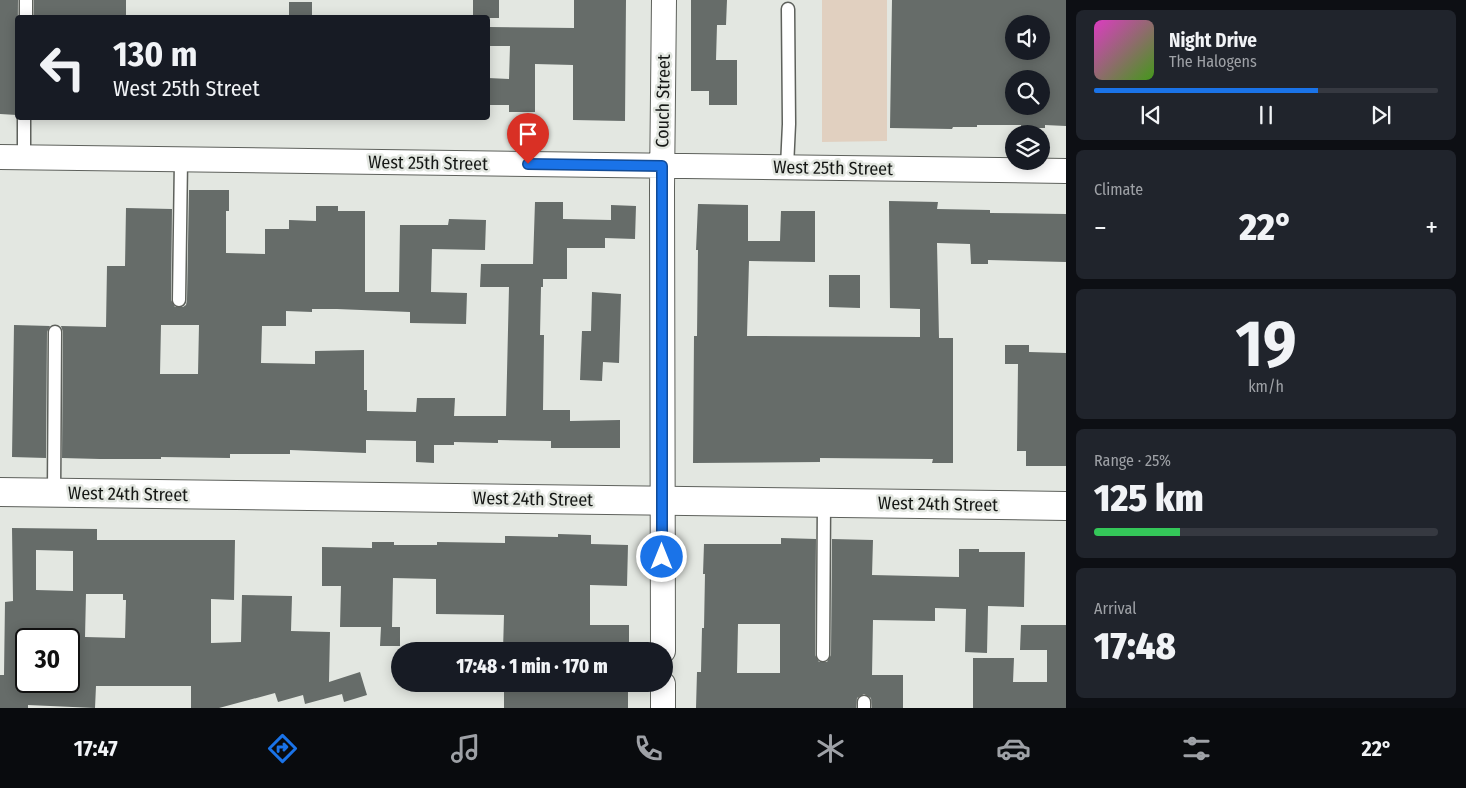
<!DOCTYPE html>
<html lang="en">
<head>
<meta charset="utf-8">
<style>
	body { margin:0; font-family:"Fira Sans Condensed",sans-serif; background:#20242c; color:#f1f3f6; height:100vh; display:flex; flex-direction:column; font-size:19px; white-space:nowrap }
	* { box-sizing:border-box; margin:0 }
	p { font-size:16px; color:#9ea1a6 }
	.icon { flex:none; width:28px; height:28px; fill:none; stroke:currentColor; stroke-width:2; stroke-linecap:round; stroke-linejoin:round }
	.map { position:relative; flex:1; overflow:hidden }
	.drawer { display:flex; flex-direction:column; gap:10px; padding:10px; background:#0d0f14; width:400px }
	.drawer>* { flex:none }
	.hud { position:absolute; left:15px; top:15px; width:475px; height:105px; border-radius:5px; box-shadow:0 2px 12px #0003; background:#171b24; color:#f1f3f6; overflow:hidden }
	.fabs { position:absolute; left:1005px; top:15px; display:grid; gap:10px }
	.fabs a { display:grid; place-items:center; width:45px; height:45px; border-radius:50%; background:#171b24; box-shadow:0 2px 12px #0003; font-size:25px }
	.speed { position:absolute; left:15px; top:628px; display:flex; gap:10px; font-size:25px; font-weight:700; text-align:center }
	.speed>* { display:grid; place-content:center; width:65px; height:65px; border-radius:50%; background:#171b24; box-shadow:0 2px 12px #0003; line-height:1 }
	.speed .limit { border:2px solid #111; border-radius:8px; background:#fff; color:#111 }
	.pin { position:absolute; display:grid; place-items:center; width:42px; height:42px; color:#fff; margin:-51px -21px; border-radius:50% 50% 50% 0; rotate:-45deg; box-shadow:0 0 5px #0007 }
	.pin .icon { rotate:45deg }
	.me { position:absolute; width:55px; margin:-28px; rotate:0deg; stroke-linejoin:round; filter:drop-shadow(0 0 4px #0008) }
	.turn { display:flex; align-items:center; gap:18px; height:105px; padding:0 15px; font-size:22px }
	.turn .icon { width:65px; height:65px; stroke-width:2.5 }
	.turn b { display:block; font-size:35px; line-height:42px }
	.big { font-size:38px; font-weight:800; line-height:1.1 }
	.drawer .tile { flex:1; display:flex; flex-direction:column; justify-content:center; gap:8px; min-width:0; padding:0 18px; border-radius:8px; background:#20242c }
	.drawer .dial { align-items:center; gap:0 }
	.dial b { font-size:65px; line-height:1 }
	.song { display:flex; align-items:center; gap:15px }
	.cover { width:60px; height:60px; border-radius:8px; background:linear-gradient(135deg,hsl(310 70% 55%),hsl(100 70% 35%)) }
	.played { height:5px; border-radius:2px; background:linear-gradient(90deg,#1a73e8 65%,#363941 65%) }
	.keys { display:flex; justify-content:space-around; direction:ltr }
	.heat { display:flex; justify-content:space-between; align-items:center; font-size:28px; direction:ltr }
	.charge { height:8px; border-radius:4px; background:linear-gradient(90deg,#34c759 25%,#363941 0) }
	.trip { position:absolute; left:391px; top:642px; width:282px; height:50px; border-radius:25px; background:#171b24; box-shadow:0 2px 12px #0003; font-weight:800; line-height:50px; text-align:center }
	.tabs { display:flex; height:80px; justify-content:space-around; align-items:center; background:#090b0e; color:#9ea1a6 }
	.tabs .icon { width:35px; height:35px }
	.tabs .current { color:#1a73e8 }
	.tabs b { font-size:22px; color:#f1f3f6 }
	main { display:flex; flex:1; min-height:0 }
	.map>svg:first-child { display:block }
	.green { fill:#e1d0c0 }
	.building { fill:#666c69; fill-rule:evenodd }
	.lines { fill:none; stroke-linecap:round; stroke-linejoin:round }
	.service-casing { stroke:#5e615c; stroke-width:15 }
	.minor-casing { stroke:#5e615c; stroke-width:26 }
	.tertiary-casing { stroke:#5e615c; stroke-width:30 }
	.service { stroke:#fff; stroke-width:12 }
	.minor { stroke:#fff; stroke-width:24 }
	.tertiary { stroke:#fff; stroke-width:28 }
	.route-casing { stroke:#114b97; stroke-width:12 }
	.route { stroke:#1a73e8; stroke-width:9 }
	.labels { text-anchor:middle; stroke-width:5; stroke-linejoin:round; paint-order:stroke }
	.street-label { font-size:18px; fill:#151715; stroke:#e3e7e1 }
</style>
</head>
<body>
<main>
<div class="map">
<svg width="1066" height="708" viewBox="0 0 1066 708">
	<rect width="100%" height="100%" fill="#e3e7e1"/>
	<path class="green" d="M822 0H887V141L822 142Z"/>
	<path class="building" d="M0 0H18L17 115 0 114Z
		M34 0H126V18H34Z
		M473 0H499V18H473Z
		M574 0H626L625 121 573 120V65L535 64V112H509V105H488V78L509 79 510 46H488V27L574 28Z
		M691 0H727L726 25H717L716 60H737V105H709V91H691Z
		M892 0H1066V126L1045 125V128H1021V125H977V127H953L952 129 890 128ZM1014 24H1041V51H1014ZM1014 79H1041V106H1014Z
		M289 2H312V18H289Z
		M189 190H229V211H226V253L265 254V229H289V220L316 221V206H338V211H365V292H399L400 225H448L449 219 486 220 485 250 432 249 431 292 467 293 466 324 410 323V312L337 309H312V312L286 311V326H262L261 363 315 364V351L364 350V390H367V411L416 412 417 398H455L454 416H506L509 287H480L481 264H533L535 202H563V219L611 220V205L636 206 635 239 605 238V248H567V279H543V287H541L540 335H544L543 410H570V421L620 420V448H551V441L498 440V443L454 442V445H434V463L416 462V441L366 440V453L290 450V454H230V458L161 457V459H100L62 458 63 332 61 326 106 327 107 266H125L126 208 172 209 171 300 175 307H183L186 305 187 300ZM161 325H199L198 374H160Z
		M889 201 938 202 937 209 990 210V213L1066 214V262L988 260V264H971L970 244 937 243 939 338H953V463H932L933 459 820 458V462L693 463 694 336H697L698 250H696L698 204 748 205V241H780L781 211H815V262L749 261 747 336 920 337V309L890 308Z
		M829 275H860V308L829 307Z
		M592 292 621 294 619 363 603 362 602 381 580 380 582 331H591Z
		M14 325 50 326 47 332 46 458 12 457Z
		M1005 345H1029V352L1066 353V466H1026V451H1017L1018 364H1005Z
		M12 528 97 529V540H235L234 600 211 599V643L241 642 242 595 292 596 291 631 330 632 329 682 360 672 367 695 344 702 342 694 305 704 303 695 278 702 275 693 219 708H191V686H96L95 708 28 705V708H0V675H4L5 602 13 601ZM36 550 73 551V591L36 590ZM86 594H123V600H126L125 638 85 637ZM25 639H69V643H73V684L27 683 26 675H25Z
		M558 534 591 535V544L628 545 627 586 590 585V625H629V651H503L504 615 436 614V579L393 578 392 627H400V646H380L381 627H340L341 586H322V547L372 548V542H394V545H437V542L505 543V536L558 537Z
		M781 538 816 539 815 655 819 662H827L831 655 832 539 873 540 872 575 959 577V549H979V552H1025L1024 607 988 606 987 653 965 652 966 609 935 608V621L873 620 872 675H903V708H872L871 698 864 694 857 698 856 708H696L697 672H701L702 628H704L705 574H703L704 544H781ZM738 624H780V673H737Z
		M1021 625H1066V708H973V658H1014L1013 682H1047V650H1020Z
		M504 684H628V708H504Z"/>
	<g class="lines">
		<defs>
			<path id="service" d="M26 18V0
				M24 158V118
				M787 167 789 124 788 9
				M179 300 181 160
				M54 493 55 332
				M823 655 824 502
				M864 708V702"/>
			<path id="minor" d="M0 157 1066 171
				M663 651 662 188 664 0
				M663 684V708"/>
			<path id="tertiary" d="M0 492 1066 506"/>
		</defs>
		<use href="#service" class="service-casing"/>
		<use href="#minor" class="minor-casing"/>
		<use href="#tertiary" class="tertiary-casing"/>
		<use href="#service" class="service"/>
		<use href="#minor" class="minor"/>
		<use href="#tertiary" class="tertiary"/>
	</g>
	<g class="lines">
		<defs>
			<path id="route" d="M528 164 662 166V557"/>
		</defs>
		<use href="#route" class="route-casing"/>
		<use href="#route" class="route"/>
	</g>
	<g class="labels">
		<g class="street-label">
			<text transform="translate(663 101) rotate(-89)" y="6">Couch Street</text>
			<text transform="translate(428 163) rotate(1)" y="6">West 25th Street</text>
			<text transform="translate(833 168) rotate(1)" y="6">West 25th Street</text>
			<text transform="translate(128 494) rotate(1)" y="6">West 24th Street</text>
			<text transform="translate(533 499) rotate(1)" y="6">West 24th Street</text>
			<text transform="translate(938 504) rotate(1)" y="6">West 24th Street</text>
		</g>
	</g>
</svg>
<div class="fabs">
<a><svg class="icon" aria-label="sound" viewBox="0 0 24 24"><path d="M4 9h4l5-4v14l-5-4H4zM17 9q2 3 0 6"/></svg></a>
<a><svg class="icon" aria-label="search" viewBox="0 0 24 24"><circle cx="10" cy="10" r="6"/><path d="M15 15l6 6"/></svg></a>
<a><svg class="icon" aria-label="layers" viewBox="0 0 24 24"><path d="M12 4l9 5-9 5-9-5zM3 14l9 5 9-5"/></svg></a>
</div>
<div class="speed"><div class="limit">30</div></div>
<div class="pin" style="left:528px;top:164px;background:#d93025"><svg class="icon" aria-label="arrive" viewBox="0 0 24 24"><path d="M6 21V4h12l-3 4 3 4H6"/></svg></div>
<svg class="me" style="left:662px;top:557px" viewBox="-20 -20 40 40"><circle r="17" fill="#1a73e8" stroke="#fff" stroke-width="3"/><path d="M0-11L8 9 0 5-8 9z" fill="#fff"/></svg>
<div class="trip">17:48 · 1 min · 170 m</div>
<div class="hud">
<div class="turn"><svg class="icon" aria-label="left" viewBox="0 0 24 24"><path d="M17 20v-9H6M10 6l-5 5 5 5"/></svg><div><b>130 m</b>West 25th Street</div></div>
</div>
</div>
<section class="drawer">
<div class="tile">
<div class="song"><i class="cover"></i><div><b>Night Drive</b><p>The Halogens</p></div></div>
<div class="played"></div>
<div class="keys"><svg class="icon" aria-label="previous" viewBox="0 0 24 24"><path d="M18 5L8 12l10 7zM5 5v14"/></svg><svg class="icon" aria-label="pause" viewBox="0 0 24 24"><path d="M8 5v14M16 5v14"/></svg><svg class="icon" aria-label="next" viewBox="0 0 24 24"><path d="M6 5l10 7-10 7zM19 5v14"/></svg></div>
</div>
<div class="tile"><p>Climate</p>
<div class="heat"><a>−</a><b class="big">22°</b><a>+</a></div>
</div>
<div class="tile dial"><b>19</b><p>km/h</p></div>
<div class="tile"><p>Range · 25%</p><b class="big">125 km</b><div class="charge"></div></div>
<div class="tile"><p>Arrival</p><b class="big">17:48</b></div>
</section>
</main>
<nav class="tabs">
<b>17:47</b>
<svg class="icon current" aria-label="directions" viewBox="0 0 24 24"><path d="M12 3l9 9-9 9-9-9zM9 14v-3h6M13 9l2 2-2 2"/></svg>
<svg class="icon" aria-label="music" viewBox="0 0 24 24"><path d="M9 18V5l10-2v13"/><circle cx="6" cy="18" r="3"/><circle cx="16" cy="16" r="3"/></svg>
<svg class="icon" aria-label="phone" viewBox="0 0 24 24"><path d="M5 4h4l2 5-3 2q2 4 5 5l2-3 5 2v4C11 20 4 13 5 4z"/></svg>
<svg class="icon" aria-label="climate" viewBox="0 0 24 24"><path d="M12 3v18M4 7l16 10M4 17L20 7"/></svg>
<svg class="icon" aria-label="car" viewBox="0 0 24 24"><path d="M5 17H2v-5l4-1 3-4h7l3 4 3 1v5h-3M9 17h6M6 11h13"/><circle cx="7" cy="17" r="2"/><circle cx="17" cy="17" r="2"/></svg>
<svg class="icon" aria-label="filters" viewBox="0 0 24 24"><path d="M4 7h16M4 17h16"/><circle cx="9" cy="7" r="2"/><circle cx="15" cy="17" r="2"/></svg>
<b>22°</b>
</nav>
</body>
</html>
